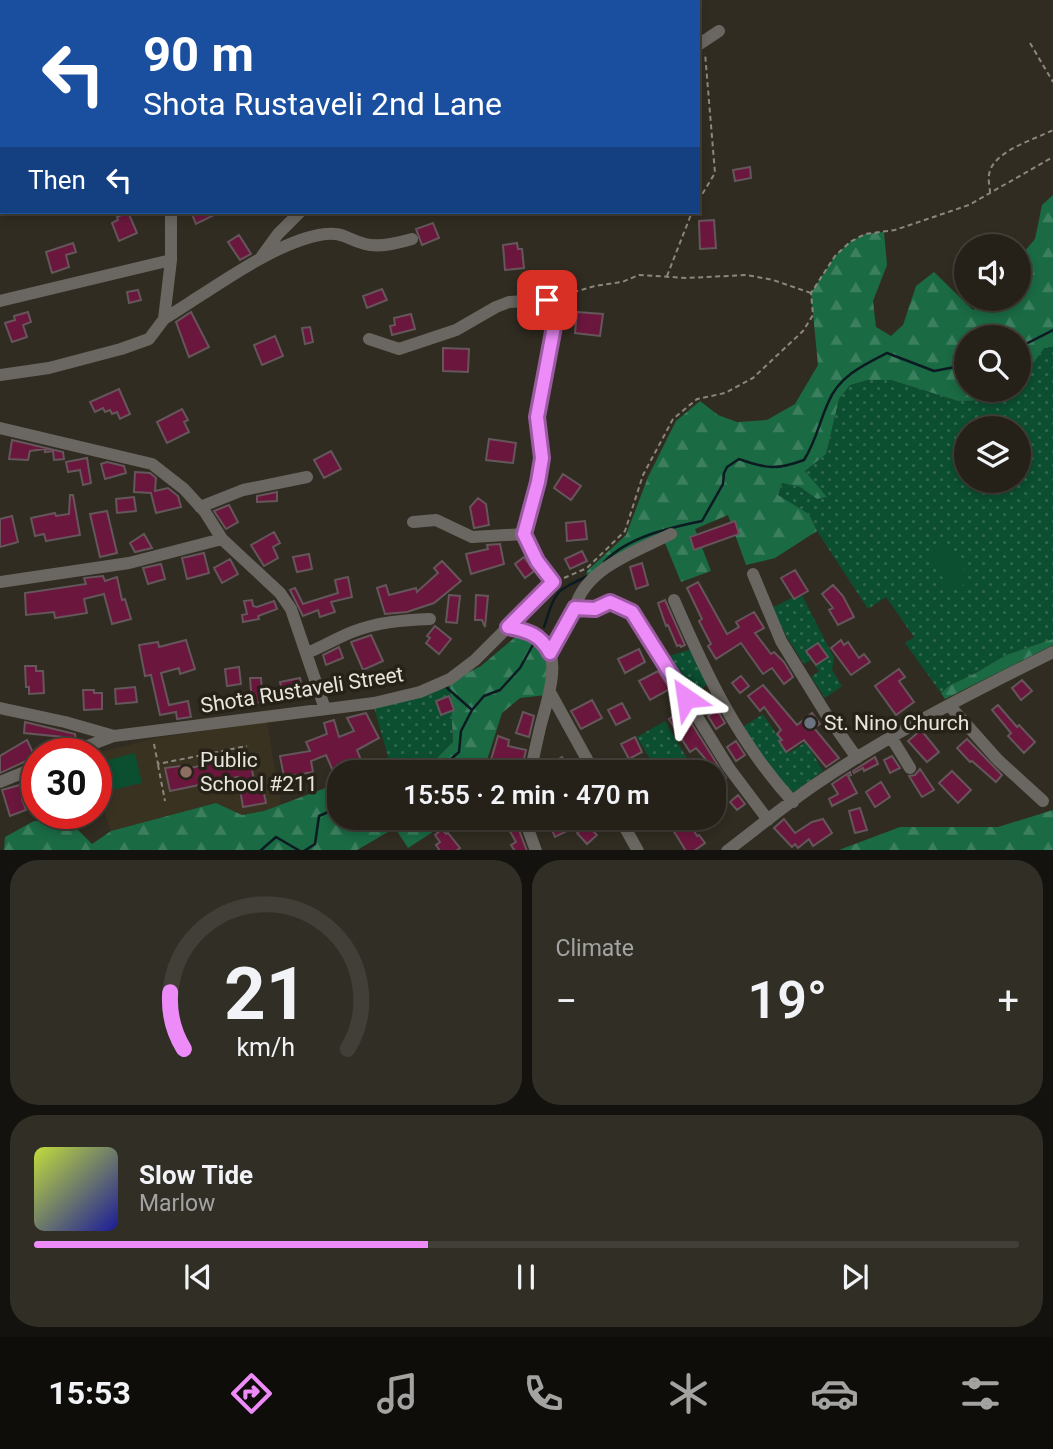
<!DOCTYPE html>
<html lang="en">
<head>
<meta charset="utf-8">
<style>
	body { margin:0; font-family:Roboto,sans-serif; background:#312e26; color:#f1f3f6; height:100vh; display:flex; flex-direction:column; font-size:26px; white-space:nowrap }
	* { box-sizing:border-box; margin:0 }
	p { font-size:23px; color:#a3a3a2 }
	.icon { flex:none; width:38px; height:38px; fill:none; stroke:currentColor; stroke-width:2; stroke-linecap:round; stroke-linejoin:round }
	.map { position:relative; height:850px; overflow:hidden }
	.sheet { display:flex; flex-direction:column; gap:10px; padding:10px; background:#14120e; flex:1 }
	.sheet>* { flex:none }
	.guide { position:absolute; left:0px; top:0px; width:700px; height:214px; box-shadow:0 4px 10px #0003,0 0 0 2px #423e38; background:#1a4fa0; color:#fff; overflow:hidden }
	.fabs { position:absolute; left:954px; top:234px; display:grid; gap:14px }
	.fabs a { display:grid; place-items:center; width:77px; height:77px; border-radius:50%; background:#252119; box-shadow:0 4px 10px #0003,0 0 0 2px #423e38; font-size:35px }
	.speed { position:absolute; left:21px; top:738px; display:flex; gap:14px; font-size:35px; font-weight:700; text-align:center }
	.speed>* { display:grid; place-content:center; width:91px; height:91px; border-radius:50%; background:#252119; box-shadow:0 4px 10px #0003,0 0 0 2px #423e38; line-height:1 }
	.speed .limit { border:10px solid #d22; background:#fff; color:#111 }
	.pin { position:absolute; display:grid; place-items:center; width:60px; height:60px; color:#fff; margin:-30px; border-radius:14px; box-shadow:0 4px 10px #0006 }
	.me { position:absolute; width:77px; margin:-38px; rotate:328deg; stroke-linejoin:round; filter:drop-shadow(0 0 5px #0008) }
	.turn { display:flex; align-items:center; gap:24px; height:147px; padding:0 28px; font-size:32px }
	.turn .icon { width:91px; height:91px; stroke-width:2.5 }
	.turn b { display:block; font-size:49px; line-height:60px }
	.then { display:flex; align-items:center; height:66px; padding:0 28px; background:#0003; gap:14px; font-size:26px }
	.big { font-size:52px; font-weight:600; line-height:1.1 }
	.sheet .widget { flex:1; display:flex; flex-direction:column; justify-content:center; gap:10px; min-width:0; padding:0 24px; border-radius:28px; background:#312e26 }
	.sheet .dial { align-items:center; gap:0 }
	.dial svg { height:182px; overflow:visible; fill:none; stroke:#423e38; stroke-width:7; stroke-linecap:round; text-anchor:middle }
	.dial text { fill:#f1f3f6; stroke:none }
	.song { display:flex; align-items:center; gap:21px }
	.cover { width:84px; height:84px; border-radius:10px; background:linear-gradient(135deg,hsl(70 70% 55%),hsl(240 70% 35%)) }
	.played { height:7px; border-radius:4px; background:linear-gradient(90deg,#ed8cf9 40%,#423e38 40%) }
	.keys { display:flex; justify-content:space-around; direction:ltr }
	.heat { display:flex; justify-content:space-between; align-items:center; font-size:38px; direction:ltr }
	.sheet .tiles { flex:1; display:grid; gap:10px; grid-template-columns:1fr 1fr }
	.widget:last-child { grid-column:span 2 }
	.trip { position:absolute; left:327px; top:760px; width:399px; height:70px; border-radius:28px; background:#252119; box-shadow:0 4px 10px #0003,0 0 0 2px #423e38; font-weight:600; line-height:70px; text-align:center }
	.menu { display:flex; height:112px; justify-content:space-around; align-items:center; background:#0f0d0a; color:#a3a3a2 }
	.menu .icon { width:49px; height:49px }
	.menu .active { color:#ed8cf9 }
	.menu b { font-size:32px; color:#f1f3f6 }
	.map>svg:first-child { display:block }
	.built { fill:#3a3221 }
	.grass { fill:url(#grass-dots); fill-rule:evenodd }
	.forest { fill:url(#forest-firs) }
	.pitch { fill:#0b4e30 }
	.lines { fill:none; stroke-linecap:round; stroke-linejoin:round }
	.stream { stroke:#0c1a21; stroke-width:2.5 }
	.building { fill:#6b173d; stroke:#64565a; stroke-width:2 }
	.path { stroke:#8b877d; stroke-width:2; stroke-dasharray:5 3.5; stroke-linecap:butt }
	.minor { stroke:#6a6661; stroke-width:12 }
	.route-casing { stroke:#9a5ba2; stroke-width:18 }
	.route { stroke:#ed8cf9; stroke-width:12 }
	.worship-dot { fill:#6b7280; stroke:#272218; stroke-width:2.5 }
	.education-dot { fill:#8d6e63; stroke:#272218; stroke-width:2.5 }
	.labels { text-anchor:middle; stroke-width:7; stroke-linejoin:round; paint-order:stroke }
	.street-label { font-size:21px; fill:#e9e6de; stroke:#272218 }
	.poi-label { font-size:21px; fill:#e9e6de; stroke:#272218; text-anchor:start }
</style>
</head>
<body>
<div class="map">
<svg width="1053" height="851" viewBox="0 0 1053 851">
	<defs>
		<pattern id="grass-dots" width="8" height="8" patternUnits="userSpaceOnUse" patternTransform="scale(1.75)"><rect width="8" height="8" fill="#0b4e30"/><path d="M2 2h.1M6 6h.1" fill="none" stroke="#2f684e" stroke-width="1.8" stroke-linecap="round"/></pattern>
		<pattern id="forest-firs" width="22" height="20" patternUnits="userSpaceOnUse" patternTransform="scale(1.75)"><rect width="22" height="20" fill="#1a6a44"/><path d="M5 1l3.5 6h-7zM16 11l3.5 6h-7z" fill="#3b7f5f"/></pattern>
	</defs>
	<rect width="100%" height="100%" fill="#312c21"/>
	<path class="built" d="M267 722 281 805 264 811 242 815 216 803 111 831 96 789V754H92L161 737Z"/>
	<path class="grass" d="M1045 346 1053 347V639L1006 655 974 674 950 685 941 693 905 643 914 637 886 597 868 609 817 531 809 514 778 496 782 483 800 487 817 499 826 497 805 471 826 454 839 399 850 385 868 380H891L958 401 1000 400 1010 390H1018L1019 382ZM966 429H1018V481H966Z
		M801 593 834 658 832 670 842 686 825 698 811 677 819 671 811 660 804 664 786 636 772 608Z
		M691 649 708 684 689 698 666 657Z
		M450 682 453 742 429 766 406 768 390 764 374 707Z
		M763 714 789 753 806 742 823 771 791 794 741 728Z
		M665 721 695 772H644L654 766 637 737Z"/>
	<path class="forest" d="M1053 195V347H1045L1019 382 1018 338H966V390H1010L1000 400 958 401 891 380H868L850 385 839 399 826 454 805 471 827 497 817 499 800 487 782 483 778 495 809 514 817 531 775 558 746 565 728 515 695 529 711 571 681 582 665 543 615 564 585 590 587 571 626 535 648 477 676 421 700 401 718 415 737 422 767 420 795 404 818 365 811 293 835 256 850 242 865 234 884 232 887 265 873 301 876 327 891 336 903 325 916 286 934 272 973 310 985 299H1018L1019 258 1035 239 1042 205Z
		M519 634H530L548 656 546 695 520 698 502 713 487 760 482 758 470 772H369L390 764 406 768 429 766 453 742 450 682 481 666Z
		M1053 639V645L945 699 941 693 950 685 974 674 1006 655Z
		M339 783 340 817H456L408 848 395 828 357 850 4 851 5 837 34 821 70 822 92 844 111 831 216 803 242 815 264 811Z
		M1053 810V850H839L900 827H998Z"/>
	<path class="pitch" d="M948 544 970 581 951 592 929 555Z
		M135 753 142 783 99 793 96 763Z"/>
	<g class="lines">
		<path class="stream" d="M1018 348 1053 330
			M604 562C628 537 668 528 702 521L723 484 724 473 727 467 739 459C767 469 777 470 804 460 816 441 819 423 828 403 838 377 863 365 887 353L934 371 966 365
			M544 627C556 591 553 592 588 576
			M446 687 472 710
			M436 772 459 752 461 731 472 710 484 696 500 690 520 668 535 641
			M260 851 276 837 300 851
			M304 851 315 844 319 816 340 807"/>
	</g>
	<path class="building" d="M750 167 751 178 735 181 733 170Z
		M128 212 137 233 119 241 112 223 118 220 117 217Z
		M191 212H220L196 224Z
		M714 220 716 248 700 249 699 221Z
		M433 223 439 238 422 245 416 229Z
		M239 235 251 254 240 260 228 242Z
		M73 243 76 252 66 255 69 267 52 273 46 252Z
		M517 243 518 249H522L524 268 505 270 503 245Z
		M382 289 387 300 367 308 363 296Z
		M138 290 141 300 129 303 127 292Z
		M28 312 31 322 23 325 27 337 12 342 5 323 15 320 14 316Z
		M191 312 209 347 189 357 176 322Z
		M577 312 603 314 600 336 575 333Z
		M411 314 415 329 392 335 390 326 395 325 394 318Z
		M310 327 313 342 305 344 302 328Z
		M275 336 283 356 262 365 254 345Z
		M443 348 469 349 468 372 443 371Z
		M119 389 130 414 120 419 117 412 112 414 110 410 105 412 103 408 95 412 90 402Z
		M182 409 188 420 184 422 189 432 167 443 157 422Z
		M489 439 516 443 513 463 486 460Z
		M12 440 63 452 64 459 54 460 53 451 45 452V449L30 451 28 460 9 459Z
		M331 451 341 469 324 478 314 460Z
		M87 458 91 483 83 485 80 470 68 472 66 462Z
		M107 462 124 466 126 473 105 479 101 464Z
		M135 472 150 473 156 478 155 491 168 488 178 496 181 507 156 513 151 493 134 492Z
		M563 474 581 486 571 500 554 488Z
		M277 492V501L257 502V496Z
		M70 495H73L80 535 46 541 44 534 35 536 31 518 55 513 56 516 69 514Z
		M134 497 136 511 117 513 116 499Z
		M478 498 486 504 489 525 474 528 470 507Z
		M229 505 238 522 226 529 214 511Z
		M107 511 117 553 100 557 90 514Z
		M12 516 18 542 0 547V519Z
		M585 521 587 539 567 541 566 523Z
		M735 521 739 534 694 550 690 537Z
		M274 532 280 543 273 547 278 558 264 566 251 545Z
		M144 534 152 548 135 552 130 543Z
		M500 544 504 564 471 574 466 554 488 549 487 545Z
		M582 551 587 561 570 569 565 559Z
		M204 553 209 573 187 579 182 558Z
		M309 554 312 569 297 572 293 557Z
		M524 557 534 571 525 578 515 564Z
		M230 559 238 574 222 583 214 568Z
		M442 561 461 581 434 603 407 612 385 614 377 588 386 585 389 595 416 588 417 592 438 573 434 568Z
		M642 563 648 585 636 589 630 567Z
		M161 564 165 579 148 584 143 568Z
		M795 570 808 591 794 599 781 578Z
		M103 576 105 581 117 577 122 600 125 599 131 619 112 624 104 594 84 599 87 613 55 618 54 612 26 615 25 593 86 584 84 578Z
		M348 577 352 597 331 602 335 612 320 617 318 610 303 616 290 590 295 588 303 604 309 602 338 593 335 580Z
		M698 582 727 634 739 627 736 622 754 612 764 628 755 633 771 654 774 652 784 662 793 677 784 684 772 668 763 674 741 643 716 659 708 646 711 644 699 621 702 619 687 588Z
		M833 585 843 596 854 617 838 625 829 610 833 608 822 594Z
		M449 595 460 596 457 623 446 622Z
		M476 595 488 596 485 627 482 620H475Z
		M252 600 253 606 257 607 274 601 277 609 258 616 259 619 243 622 242 615 247 614 244 601Z
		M665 600 685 645 681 647 680 645 677 646 668 625 666 626 658 603Z
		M435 626 451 639 439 654 426 643 430 638 427 636Z
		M371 635 383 661 363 670 351 642Z
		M186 640 195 669 180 674 179 668 161 673 169 705 188 701 191 717 177 719 176 712 160 715 151 675 145 676 139 645 158 642 159 647Z
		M841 640 844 645 848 642 859 658 864 654 870 662 851 675 831 648Z
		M818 643 828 657 816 665 806 651Z
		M339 647 343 658 326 665 323 655Z
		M639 649 645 662 625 673 618 659Z
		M25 666H36V671H43L44 693 29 694V687H26Z
		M239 667 241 684 227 686 225 669Z
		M899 669 905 677 899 681 914 702 896 715 875 686Z
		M658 671 670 689 650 700 639 681Z
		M741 676 749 686 740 693 732 683Z
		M250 678H261L263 702 252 703Z
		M300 678 303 693 284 699 280 682Z
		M1022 680 1032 691 1021 700 1012 688Z
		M763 685 797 725 812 713 820 724 814 728 839 758 826 767 804 740 786 752 779 741 782 740 777 734 781 730 764 707 760 711 748 696Z
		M135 687 137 702 116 704 115 689Z
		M83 690H94V693H102V709L84 710Z
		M449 696 454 710 441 715 436 701Z
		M592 700 602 718 581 729 571 711Z
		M622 703 630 718 616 725 608 710Z
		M998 705 1017 727 1019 725 1035 742 1024 753 1008 736 1011 733 992 710Z
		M683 710 726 778 714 785V772H702L699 767 708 762 696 748 690 752 669 719Z
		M717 710 725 723 716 729 708 716Z
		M523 712 534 716 529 737 516 733Z
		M366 713 379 738 357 750 363 765 340 772V787L326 755 311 761 313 772 284 777 280 756 310 751 306 742 327 734 324 723 334 720 339 737 354 731 347 718Z
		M25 722 75 734 76 741 64 745 63 737 24 733Z
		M921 730 939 752 927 762 908 741Z
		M498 736 509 740 508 746 526 750 521 772H506L507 768 490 763Z
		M635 737 642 752 629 759 621 744Z
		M967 739 1002 775 996 782 972 761 970 762 957 748Z
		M27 740 35 757 0 773V756Z
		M736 741 745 755 736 761 727 747Z
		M249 755 256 790 263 789 266 803 243 807 238 777 170 791 165 768 180 766 181 770Z
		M892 756 900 768 890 773 884 760Z
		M562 757 570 772H554L550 765Z
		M875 757 878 764 864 771 863 768 854 773 853 771Z
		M920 769 934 790 922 797 909 776 915 775Z
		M952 771 971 790 958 803 939 783Z
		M850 772 851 775 848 776 857 793 832 806 829 799 838 794 832 784Z
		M37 780V793L22 799 26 810 10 816 2 790Z
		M881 782 890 797 875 807 866 792Z
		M738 795 745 804 737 810 730 802Z
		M860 808 867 830 855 833 849 811Z
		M502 817H514L527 851H515L511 845 516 842Z
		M561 817H573L577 826 555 837 549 823Z
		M595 817H610L612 822 594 832 597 835 587 844 577 833Z
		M676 817H686L697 836 699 835 705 843 694 851H686L668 822Z
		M784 819 795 833 812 822 823 819 832 833 813 846 809 839 798 848 795 844 792 847 774 828Z
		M442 829 446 834 448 833 460 848 456 851H440L436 845 440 842 435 835Z"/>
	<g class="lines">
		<path class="path" d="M61 2 64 0
			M1030 43 1053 82
			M0 44 2 43
			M990 193C990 187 988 181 989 175 992 151 1034 140 1053 130
			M698 201 715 173 705 53
			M667 276 692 212
			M557 297 595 286 622 282 639 275 687 278 747 275 773 280 811 293
			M564 578 587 568 625 531 643 475 673 419 697 399 725 393 753 378 803 331 813 315 811 293 835 256 850 242 865 234 895 230 969 205 1053 157
			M154 744 158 764 247 746
			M158 765 165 801"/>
		<path class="minor" d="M426 2 427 0
			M437 2 445 0
			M698 45 719 31
			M262 256 278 234 300 212
			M0 301 171 260
			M164 319C207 293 271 244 319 235 343 231 344 238 365 244 379 248 398 243 412 239
			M369 339 399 349 456 330 496 307 509 302 546 300 556 316 537 417 542 458 538 483 524 534 537 561 553 582 508 627
			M0 375 49 368 121 349 149 339 164 319 171 260V212
			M0 428 152 464 184 489 205 512 222 539 280 593 291 609 325 709
			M200 507 243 490 307 477
			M413 522 436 520 472 537 524 534
			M753 574 781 641 826 714 857 758
			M0 582 129 563 222 539
			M674 600C707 676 737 740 793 802
			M575 608C585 568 637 551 671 534
			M307 653C322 647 337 638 352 632 377 622 404 620 430 619
			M550 653 575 608 595 609 610 602 632 612 729 768 768 820
			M551 694 594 772
			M949 705 998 760 1043 801
			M0 708 65 722 114 736
			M891 737 910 768
			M66 754 114 736 374 703 420 692 450 679 475 660 508 627C515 628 523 629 529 631 568 646 548 697 541 724 537 740 534 756 530 772
			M0 782 37 767
			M527 817V826L536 851
			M619 817 638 851
			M727 851C756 829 784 806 813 786 889 734 971 693 1053 652"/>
	</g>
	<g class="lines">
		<defs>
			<path id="route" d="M547 300 556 316 537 417 542 458 538 482 524 534 537 561 553 582 508 627C528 631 540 634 550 653L575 608 595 609 610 602 632 612 686 698"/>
		</defs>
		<use href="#route" class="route-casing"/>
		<use href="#route" class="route"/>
	</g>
	<circle class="worship-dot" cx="810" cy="723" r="7"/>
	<circle class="education-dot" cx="186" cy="772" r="7"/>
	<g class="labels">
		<g class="street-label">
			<text transform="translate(302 690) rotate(-9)" y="7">Shota Rustaveli Street</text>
		</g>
		<g class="poi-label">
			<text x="824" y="730">St. Nino Church</text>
			<text x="200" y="767">Public<tspan x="200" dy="24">School #211</tspan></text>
		</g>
	</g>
</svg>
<div class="fabs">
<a><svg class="icon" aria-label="sound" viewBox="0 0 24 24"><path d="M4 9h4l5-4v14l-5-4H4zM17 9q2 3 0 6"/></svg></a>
<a><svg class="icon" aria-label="search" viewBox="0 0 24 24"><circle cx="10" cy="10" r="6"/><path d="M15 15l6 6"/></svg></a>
<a><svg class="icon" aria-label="layers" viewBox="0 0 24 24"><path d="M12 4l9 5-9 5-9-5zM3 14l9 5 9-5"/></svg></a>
</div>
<div class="speed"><div class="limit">30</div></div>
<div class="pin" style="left:547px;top:300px;background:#d93025"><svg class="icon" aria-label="arrive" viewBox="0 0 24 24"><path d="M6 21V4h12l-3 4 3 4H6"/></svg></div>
<svg class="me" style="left:686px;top:698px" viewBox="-20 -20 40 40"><path d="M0-17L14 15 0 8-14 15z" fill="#ed8cf9" stroke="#fff" stroke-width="4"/></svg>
<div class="trip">15:55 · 2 min · 470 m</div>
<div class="guide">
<div class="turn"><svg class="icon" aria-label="left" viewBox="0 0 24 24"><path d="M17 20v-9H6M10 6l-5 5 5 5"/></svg><div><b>90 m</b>Shota Rustaveli 2nd Lane</div></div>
<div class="then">Then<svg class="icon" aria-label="left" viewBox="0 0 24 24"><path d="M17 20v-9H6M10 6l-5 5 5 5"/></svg></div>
</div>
</div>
<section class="sheet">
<div class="tiles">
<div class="widget dial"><svg viewBox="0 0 100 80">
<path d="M14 69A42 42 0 1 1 86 69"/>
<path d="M14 69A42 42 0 0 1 8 44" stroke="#ed8cf9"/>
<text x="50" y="56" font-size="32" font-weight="700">21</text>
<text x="50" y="72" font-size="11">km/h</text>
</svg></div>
<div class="widget"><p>Climate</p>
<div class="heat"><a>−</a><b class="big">19°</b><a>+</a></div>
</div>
<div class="widget">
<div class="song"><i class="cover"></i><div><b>Slow Tide</b><p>Marlow</p></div></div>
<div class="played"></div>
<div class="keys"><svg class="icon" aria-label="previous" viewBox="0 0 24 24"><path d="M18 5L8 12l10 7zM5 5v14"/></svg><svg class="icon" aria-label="pause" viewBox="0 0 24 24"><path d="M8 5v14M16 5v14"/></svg><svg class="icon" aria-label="next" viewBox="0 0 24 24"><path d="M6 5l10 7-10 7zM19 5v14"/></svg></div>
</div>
</div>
</section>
<nav class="menu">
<b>15:53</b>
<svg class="icon active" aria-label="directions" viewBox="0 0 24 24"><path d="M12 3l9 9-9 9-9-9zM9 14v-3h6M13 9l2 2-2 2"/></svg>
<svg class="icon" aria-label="music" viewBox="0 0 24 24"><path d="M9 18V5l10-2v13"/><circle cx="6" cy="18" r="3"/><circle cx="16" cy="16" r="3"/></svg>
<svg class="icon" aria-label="phone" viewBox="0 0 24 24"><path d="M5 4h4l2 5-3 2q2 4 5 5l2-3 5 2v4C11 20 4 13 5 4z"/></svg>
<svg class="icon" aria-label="climate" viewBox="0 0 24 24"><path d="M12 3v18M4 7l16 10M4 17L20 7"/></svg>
<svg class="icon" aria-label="car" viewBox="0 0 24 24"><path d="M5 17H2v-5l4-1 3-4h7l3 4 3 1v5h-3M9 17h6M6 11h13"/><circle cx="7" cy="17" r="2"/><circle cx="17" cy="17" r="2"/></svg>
<svg class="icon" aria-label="filters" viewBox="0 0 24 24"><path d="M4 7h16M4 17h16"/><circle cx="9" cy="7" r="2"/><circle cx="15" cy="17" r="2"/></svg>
</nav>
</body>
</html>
